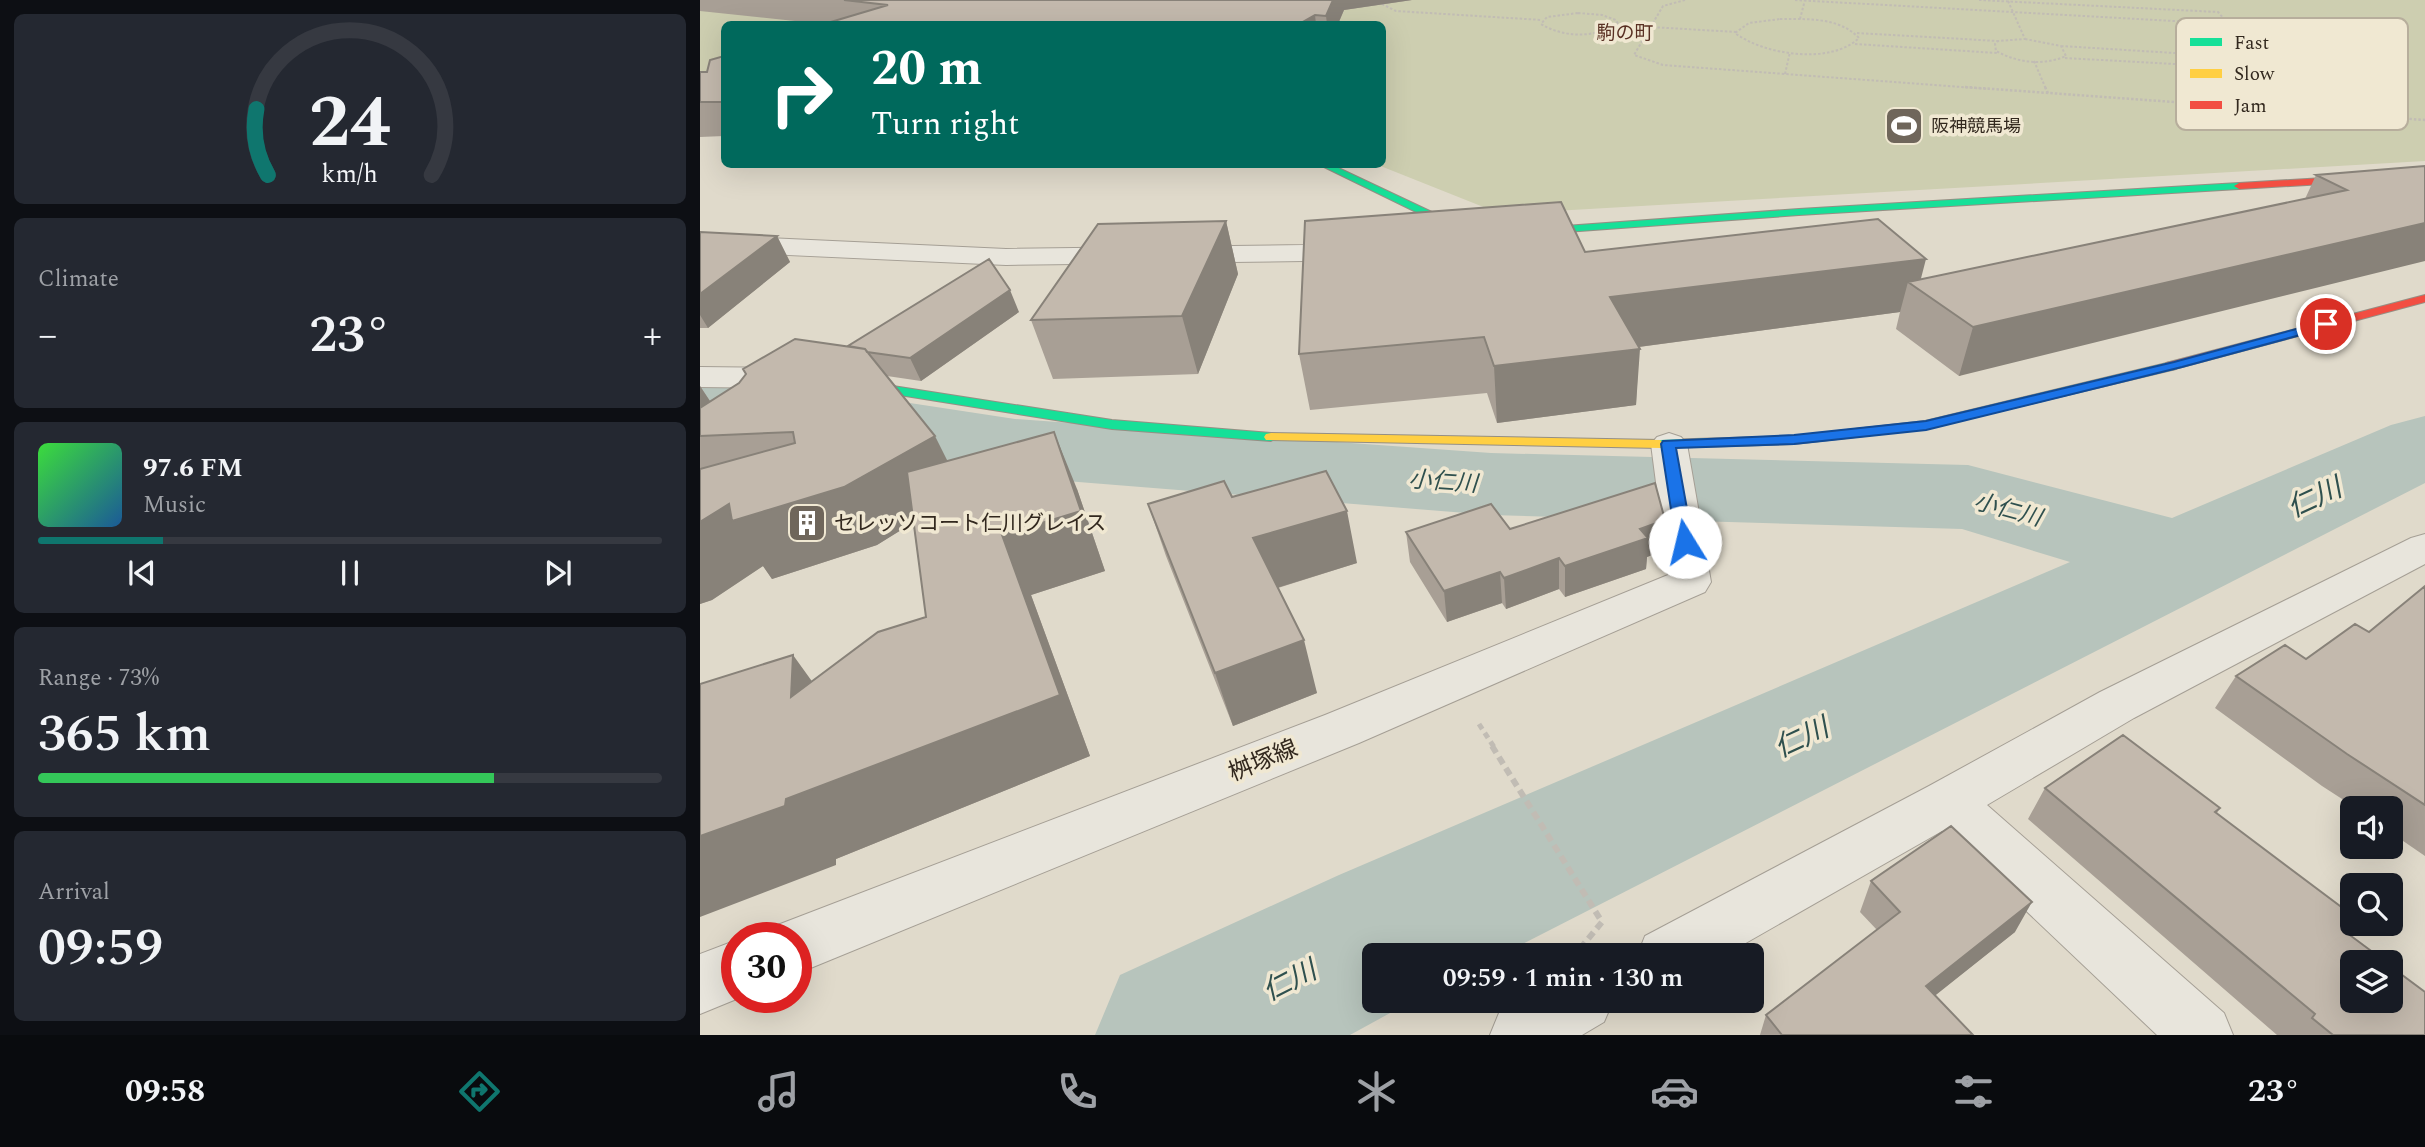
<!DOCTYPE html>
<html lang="en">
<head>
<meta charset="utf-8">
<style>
	body { margin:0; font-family:Spectral,"Noto Sans JP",serif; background:#242831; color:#f1f3f6; height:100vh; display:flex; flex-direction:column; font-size:26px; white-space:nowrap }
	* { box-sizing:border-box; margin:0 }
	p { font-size:23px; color:#9ea1a6 }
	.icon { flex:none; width:38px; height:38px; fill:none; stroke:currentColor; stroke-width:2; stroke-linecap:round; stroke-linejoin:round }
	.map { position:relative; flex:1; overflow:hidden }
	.details { display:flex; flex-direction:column; gap:14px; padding:14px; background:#0d0f14; width:700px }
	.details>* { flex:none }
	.top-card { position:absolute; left:21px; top:21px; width:665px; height:147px; border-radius:10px; box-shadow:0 7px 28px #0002; background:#00695c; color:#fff; overflow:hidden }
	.controls { position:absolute; left:1640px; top:796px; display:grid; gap:14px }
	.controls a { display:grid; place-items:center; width:63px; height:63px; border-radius:10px; background:#171b24; box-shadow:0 7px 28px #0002; font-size:35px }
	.speed { position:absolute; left:21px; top:922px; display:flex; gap:14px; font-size:35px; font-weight:700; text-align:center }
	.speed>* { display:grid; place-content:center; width:91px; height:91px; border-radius:50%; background:#171b24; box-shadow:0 7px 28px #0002; line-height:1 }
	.speed .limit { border:10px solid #d22; background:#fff; color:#111 }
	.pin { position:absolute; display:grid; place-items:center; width:60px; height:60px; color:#fff; margin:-30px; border:4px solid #fff; border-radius:50%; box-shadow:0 2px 7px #0007 }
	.me { position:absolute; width:77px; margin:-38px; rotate:351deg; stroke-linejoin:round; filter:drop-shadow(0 0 5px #0008) }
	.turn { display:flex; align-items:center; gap:24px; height:147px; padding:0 35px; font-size:32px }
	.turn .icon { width:91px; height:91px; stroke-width:2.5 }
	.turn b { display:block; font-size:49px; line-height:60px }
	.big { font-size:52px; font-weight:600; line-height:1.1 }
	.details .card { flex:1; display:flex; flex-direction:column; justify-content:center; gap:10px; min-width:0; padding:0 24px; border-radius:10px; background:#242831 }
	.details .dial { align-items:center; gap:0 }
	.dial svg { height:182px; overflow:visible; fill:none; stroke:#363941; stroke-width:7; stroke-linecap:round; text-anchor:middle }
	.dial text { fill:#f1f3f6; stroke:none }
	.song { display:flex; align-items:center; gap:21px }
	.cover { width:84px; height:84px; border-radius:10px; background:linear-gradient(135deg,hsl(120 70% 55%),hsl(210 70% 35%)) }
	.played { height:7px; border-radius:4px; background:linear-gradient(90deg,#0f766e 20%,#363941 20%) }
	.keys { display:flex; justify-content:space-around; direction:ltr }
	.heat { display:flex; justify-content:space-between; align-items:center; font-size:38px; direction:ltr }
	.charge { height:10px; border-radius:5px; background:linear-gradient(90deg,#34c759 73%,#363941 0) }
	.trip { position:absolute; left:662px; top:943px; width:402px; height:70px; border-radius:10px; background:#171b24; box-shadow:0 7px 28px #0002; font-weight:600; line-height:70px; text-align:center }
	.menu { display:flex; height:112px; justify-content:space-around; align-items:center; background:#090b0e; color:#9ea1a6 }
	.menu .icon { width:49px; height:49px }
	.menu .current { color:#0f766e }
	.menu b { font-size:32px; color:#f1f3f6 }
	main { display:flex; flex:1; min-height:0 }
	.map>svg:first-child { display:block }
	.green { fill:#cdceb0 }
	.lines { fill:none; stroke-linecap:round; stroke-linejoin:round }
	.river { fill:#b7c4bc; fill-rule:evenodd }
	.street-casing { stroke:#a59f95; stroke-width:2 }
	.fast-casing { stroke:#958f84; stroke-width:2 }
	.slow-casing { stroke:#958f84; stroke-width:2 }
	.jam-casing { stroke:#958f84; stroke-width:2 }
	.path-far3 { stroke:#c1bcb4; stroke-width:2; stroke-dasharray:2.5 2; stroke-linecap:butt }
	.path-far2 { stroke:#c1bcb4; stroke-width:2.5; stroke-dasharray:2.5 2; stroke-linecap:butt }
	.path-far1 { stroke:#c1bcb4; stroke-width:5; stroke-dasharray:6 4.5; stroke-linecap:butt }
	.path { stroke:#c1bcb4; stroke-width:6; stroke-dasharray:8 5; stroke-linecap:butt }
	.street { fill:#e8e5dc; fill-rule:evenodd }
	.fast { fill:#16e098; fill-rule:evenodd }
	.slow { fill:#ffcf43; fill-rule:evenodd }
	.jam { fill:#f24e42; fill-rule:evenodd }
	.wall { fill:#a89f95 }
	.shaded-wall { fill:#888279 }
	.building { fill:#c3b9ad; stroke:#888279; stroke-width:2 }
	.route { fill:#1a73e8; stroke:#114b97; stroke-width:2 }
	.labels { text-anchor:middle; stroke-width:7; stroke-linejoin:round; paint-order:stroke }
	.far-poi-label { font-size:18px; fill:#32281e; stroke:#f0e8d2; text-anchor:start }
	.far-neighbourhood-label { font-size:19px; fill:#593023; stroke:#f0e8d2 }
	.poi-label { font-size:21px; fill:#32281e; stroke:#f0e8d2; text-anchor:start }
	.water-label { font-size:23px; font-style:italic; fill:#2f504e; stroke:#f0e8d2 }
	.near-street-label { font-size:24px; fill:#32281e; stroke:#f0e8d2 }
	.near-water-label { font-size:28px; font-style:italic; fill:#2f504e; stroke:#f0e8d2 }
	.key { fill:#f0e8d2; stroke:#b7ae9c; stroke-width:2 }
	.key-label { font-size:19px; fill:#32281e }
</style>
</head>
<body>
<main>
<section class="details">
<div class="card dial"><svg viewBox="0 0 100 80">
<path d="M14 69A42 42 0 1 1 86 69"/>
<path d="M14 69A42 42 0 0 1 9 40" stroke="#0f766e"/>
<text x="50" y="56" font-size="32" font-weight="700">24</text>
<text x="50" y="72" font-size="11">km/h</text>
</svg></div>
<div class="card"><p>Climate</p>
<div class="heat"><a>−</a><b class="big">23°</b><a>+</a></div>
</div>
<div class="card">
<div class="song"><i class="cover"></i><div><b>97.6 FM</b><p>Music</p></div></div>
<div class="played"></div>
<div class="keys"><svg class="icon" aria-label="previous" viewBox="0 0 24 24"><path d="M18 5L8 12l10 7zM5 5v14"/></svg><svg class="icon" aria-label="pause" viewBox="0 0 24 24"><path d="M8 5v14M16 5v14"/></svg><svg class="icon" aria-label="next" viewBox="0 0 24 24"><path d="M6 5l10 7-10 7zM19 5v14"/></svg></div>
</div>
<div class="card"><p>Range · 73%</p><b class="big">365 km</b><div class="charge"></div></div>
<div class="card"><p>Arrival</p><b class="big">09:59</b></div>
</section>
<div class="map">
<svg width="1725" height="1035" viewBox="0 0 1725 1035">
	<rect width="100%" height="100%" fill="#e0dacb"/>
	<path class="green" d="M0 0H1725V161L801 214 678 165 682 164V24H24V90H0Z"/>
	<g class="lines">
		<path class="river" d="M0 378H45L315 419 791 453 1268 465 1472 518 1691 425 1725 416V483L799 956H674V1001H712L650 1035H395L420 975 639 875 1370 562 1262 529 791 515 315 477 45 432H0Z"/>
		<defs>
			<path id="street" d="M0 235 306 249 604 245 657 239 666 241 670 247 666 253 604 261 306 265 0 251Z
				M0 367 96 368 107 371 112 378 107 385 96 388 0 387Z
				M969 433 981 437 987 444 1011 582 1005 592 659 743 96 974V938H70L75 926 625 715 968 575 951 444 957 437Z
				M1725 534V564L1434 718 1287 805 1524 1013 1533 1035H1457L1242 831 1023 956H937L945 936 1229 786 1400 692 1711 538Z
				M37 940V998H39L0 1014V954Z
				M822 1001H913L904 1022 882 1035H790L799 1013Z"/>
			<path id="fast" d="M618 164H630L755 223 809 230 1099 209 1539 183 1544 186 1539 189 1099 215 809 236 749 228Z
				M1471 362 1477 366 1476 369 1225 429 1094 444 960 448 953 444 960 440 1094 436 1225 421Z
				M148 379 412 420 571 433 578 437 571 441 412 429 143 386 141 383Z"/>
			<path id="slow" d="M571 433 960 440 967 444 960 448 566 440 564 437 566 434Z"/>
			<path id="jam" d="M1725 172V178L1539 189 1534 186 1539 183Z
				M1725 295V302L1471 370 1465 366 1466 363Z"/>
		</defs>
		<use href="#street" class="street-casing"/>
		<use href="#fast" class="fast-casing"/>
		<use href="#slow" class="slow-casing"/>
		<use href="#jam" class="jam-casing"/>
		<path class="path-far3" d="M985 0 963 6 934 55 963 65 1289 89
			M1095 0 1528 24
			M1279 0 1518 12 1553 52
			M1308 1 1325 39
			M682 4 696 11 842 20
			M878 13 902 15 916 20 918 24C895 38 864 38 841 24L847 17Z
			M1080 19C1107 19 1139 17 1159 38 1131 65 1064 55 1035 33L1049 23Z
			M1100 19 1105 0
			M917 25 1036 32
			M1157 33 1298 41
			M1325 39 1361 46 1366 56C1343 66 1318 63 1296 51L1295 44 1298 41Z
			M1155 44 1297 53
			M1361 46 1523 56
			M1540 52C1567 52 1594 55 1618 68L1619 72C1589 84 1546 78 1521 59L1523 56Z
			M1365 58 1528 67
			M1334 61 1346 89
			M1085 74 1090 52
			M1584 78 1595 89"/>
		<path class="path-far2" d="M1265 87 1725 120
			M1345 87 1348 93
			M1593 87 1617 111"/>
		<path class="path-far1" d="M779 724 794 747"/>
		<path class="path" d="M792 746 902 922 874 956"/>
		<use href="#street" class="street"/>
		<use href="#fast" class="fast"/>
		<use href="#slow" class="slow"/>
		<use href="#jam" class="jam"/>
	</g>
	<path class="wall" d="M0 0H712L644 10 638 24H123L0 11Z
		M24 56V136L0 137V72H7Z
		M1725 166 1259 376 1196 329 1200 312 939 347 936 405 797 423 787 393 610 410 599 354 885 252 1221 280 1605 199 1616 175Z
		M526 221 538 274 498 374 353 379 331 320Z
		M0 232 77 236 90 262 8 328H0Z
		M319 312 221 381 187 376 247 461 377 489 405 571 331 595 390 756 136 859V865L112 681 226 617 213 522 177 545 72 579 63 566 12 600 0 604V386L10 401 148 346Z
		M532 497 657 563 578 588 617 693 533 726 466 556 448 504Z
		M810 529 962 551 947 557 946 569 865 597 859 589 806 609 802 603 747 622 710 562 706 532Z
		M1725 586V856L1690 832V808H1656L1622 786 1515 708 1536 676 1606 659 1669 632Z
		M1345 788 1520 808 1517 813 1647 933 1725 1035H1577L1328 819Z
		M1171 881 1315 932 1235 995 1273 1035H1060L1066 1015 1177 930 1160 912Z"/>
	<path class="shaded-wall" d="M633 0H712L644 10 638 24H627L626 16Z
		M615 15 616 24H599Z
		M526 221 538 274 498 374 482 316Z
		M1725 223V261L1259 376 1273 327Z
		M77 236 90 262 8 328 0 315V294Z
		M1226 259 1218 290 1208 282 1200 312 908 351 910 297Z
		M310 290 319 312 221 381 210 358Z
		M940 349 936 405 797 423 794 366Z
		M0 386 29 430 0 436Z
		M354 432 377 489 405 571 331 595 390 756 136 859V865L0 917V836L86 799 302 535Z
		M235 436 263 492 177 545 72 579 63 566 12 600 0 604V522L29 504Z
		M647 511 657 563 567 591 553 538Z
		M965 520 962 551 947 557 946 569 865 597V566L940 529Z
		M859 558V589L806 609 804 578Z
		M800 572 802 603 747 622 744 591Z
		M604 640 617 693 533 726 515 673Z
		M93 655 137 716 91 697Z
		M1332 902 1315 932 1212 1014 1226 986Z"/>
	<path class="building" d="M144 0H633L626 16 615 15 599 24H124L188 5Z
		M24 56V102H0V72H7L10 60Z
		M1725 166V223L1273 327 1208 282 1647 190 1616 175Z
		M861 202 885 252 1178 219 1226 259 910 297 940 349 794 366 784 337 599 354 605 221Z
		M526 221 482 316 331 320 398 224Z
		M0 232 77 236 0 294Z
		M289 259 310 290 210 358 167 352 165 349 148 346Z
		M95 339 165 349 235 436 144 487 32 521 29 504 0 522V469L95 443 93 432 0 436V408L39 383 46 374 43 369Z
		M354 432 381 511 302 535 360 695 86 799 85 806 0 836V684L93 655 91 697 178 632 226 617 207 472Z
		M626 471 647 511 553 538 604 640 515 673 448 504 524 481 532 497Z
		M955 483 965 520 940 529 948 538 865 566 859 558 804 578 800 572 744 591 706 532 791 504 810 529Z
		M1725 586V805L1647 754 1536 676 1585 645 1606 659 1655 624 1669 632Z
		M1423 735 1520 808 1515 812 1652 915V924H1656L1647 933 1686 962H1652V1001H1690V966L1725 992V1035H1633L1612 1018 1615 1014 1345 788Z
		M1251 826 1332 902 1226 986 1273 1035H1082L1066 1015 1200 912 1171 881Z"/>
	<path class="route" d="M1626 321 1630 322V327L1482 367 1226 430 1094 444 976 448 993 542 985 547 976 542 961 444 963 441 1094 435 1226 421 1474 362Z"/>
	<defs>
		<symbol id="stadium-square" viewBox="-11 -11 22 22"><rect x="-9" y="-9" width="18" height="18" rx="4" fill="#6f665b" stroke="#f0e8d2"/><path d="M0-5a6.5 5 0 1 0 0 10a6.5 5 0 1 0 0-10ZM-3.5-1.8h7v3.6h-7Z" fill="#fff"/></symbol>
		<symbol id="building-square" viewBox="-11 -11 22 22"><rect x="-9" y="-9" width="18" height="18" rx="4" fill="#6f665b" stroke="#f0e8d2"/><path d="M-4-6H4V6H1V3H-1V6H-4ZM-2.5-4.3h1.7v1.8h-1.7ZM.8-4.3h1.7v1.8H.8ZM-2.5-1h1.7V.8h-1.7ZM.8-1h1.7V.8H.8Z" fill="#fff"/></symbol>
	</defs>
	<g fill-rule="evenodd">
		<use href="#stadium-square" x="1182" y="104" width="44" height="44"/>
		<use href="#building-square" x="85" y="501" width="44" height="44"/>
	</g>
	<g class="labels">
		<g class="far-poi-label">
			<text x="1231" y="132">阪神競馬場</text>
		</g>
		<g class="far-neighbourhood-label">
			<text x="925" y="39">駒の町</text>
		</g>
		<g class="poi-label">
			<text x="134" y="530">セレッソコート仁川グレイス</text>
		</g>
		<g class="water-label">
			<text transform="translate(743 481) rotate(4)" y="8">小仁川</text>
			<text transform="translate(1308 509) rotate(15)" y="8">小仁川</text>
		</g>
		<g class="near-street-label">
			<text transform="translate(563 760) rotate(-22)" y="8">桝塚線</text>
		</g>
		<g class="near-water-label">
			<text transform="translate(1614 497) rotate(-25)" y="10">仁川</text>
			<text transform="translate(1101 737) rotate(-25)" y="10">仁川</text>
			<text transform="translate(589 980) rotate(-27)" y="10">仁川</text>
		</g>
	</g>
	<rect x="1476" y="18" width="232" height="112" rx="10" class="key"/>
	<rect x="1490" y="38" width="32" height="8" fill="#16e098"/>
	<rect x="1490" y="69" width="32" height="9" fill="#ffcf43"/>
	<rect x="1490" y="101" width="32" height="8" fill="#f24e42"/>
	<g class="key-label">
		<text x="1534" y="49">Fast</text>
		<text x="1534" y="80">Slow</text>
		<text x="1534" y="112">Jam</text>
	</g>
</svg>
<div class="controls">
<a><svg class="icon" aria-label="sound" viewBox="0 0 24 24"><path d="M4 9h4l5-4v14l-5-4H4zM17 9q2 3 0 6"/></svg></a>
<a><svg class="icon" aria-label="search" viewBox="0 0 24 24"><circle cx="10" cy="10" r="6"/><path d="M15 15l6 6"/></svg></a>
<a><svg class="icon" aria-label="layers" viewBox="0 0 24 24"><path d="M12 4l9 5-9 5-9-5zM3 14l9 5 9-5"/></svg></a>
</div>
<div class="speed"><div class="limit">30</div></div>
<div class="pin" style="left:1626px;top:324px;background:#d93025"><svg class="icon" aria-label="arrive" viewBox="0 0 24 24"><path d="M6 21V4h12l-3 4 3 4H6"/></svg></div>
<svg class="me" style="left:985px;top:542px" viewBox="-20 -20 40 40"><circle r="19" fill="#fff"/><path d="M0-13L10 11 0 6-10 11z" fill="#1a73e8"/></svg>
<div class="trip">09:59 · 1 min · 130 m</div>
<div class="top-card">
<div class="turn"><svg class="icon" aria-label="right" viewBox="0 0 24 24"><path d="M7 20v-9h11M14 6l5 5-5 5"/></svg><div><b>20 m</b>Turn right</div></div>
</div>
</div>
</main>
<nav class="menu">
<b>09:58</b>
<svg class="icon current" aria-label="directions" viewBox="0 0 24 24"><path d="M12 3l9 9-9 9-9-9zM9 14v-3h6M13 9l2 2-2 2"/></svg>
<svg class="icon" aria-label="music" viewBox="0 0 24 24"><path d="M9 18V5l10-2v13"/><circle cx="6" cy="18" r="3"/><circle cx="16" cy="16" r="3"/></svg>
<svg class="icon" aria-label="phone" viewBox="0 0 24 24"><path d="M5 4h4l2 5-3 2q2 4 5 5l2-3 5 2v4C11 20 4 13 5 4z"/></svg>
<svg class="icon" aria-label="climate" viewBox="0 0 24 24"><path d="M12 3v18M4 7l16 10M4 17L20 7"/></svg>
<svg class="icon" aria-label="car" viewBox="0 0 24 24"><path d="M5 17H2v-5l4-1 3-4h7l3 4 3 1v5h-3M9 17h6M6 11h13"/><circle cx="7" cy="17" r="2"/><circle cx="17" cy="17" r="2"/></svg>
<svg class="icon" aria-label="filters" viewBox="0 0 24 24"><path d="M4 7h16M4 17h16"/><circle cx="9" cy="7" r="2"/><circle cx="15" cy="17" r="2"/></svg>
<b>23°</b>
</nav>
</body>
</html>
